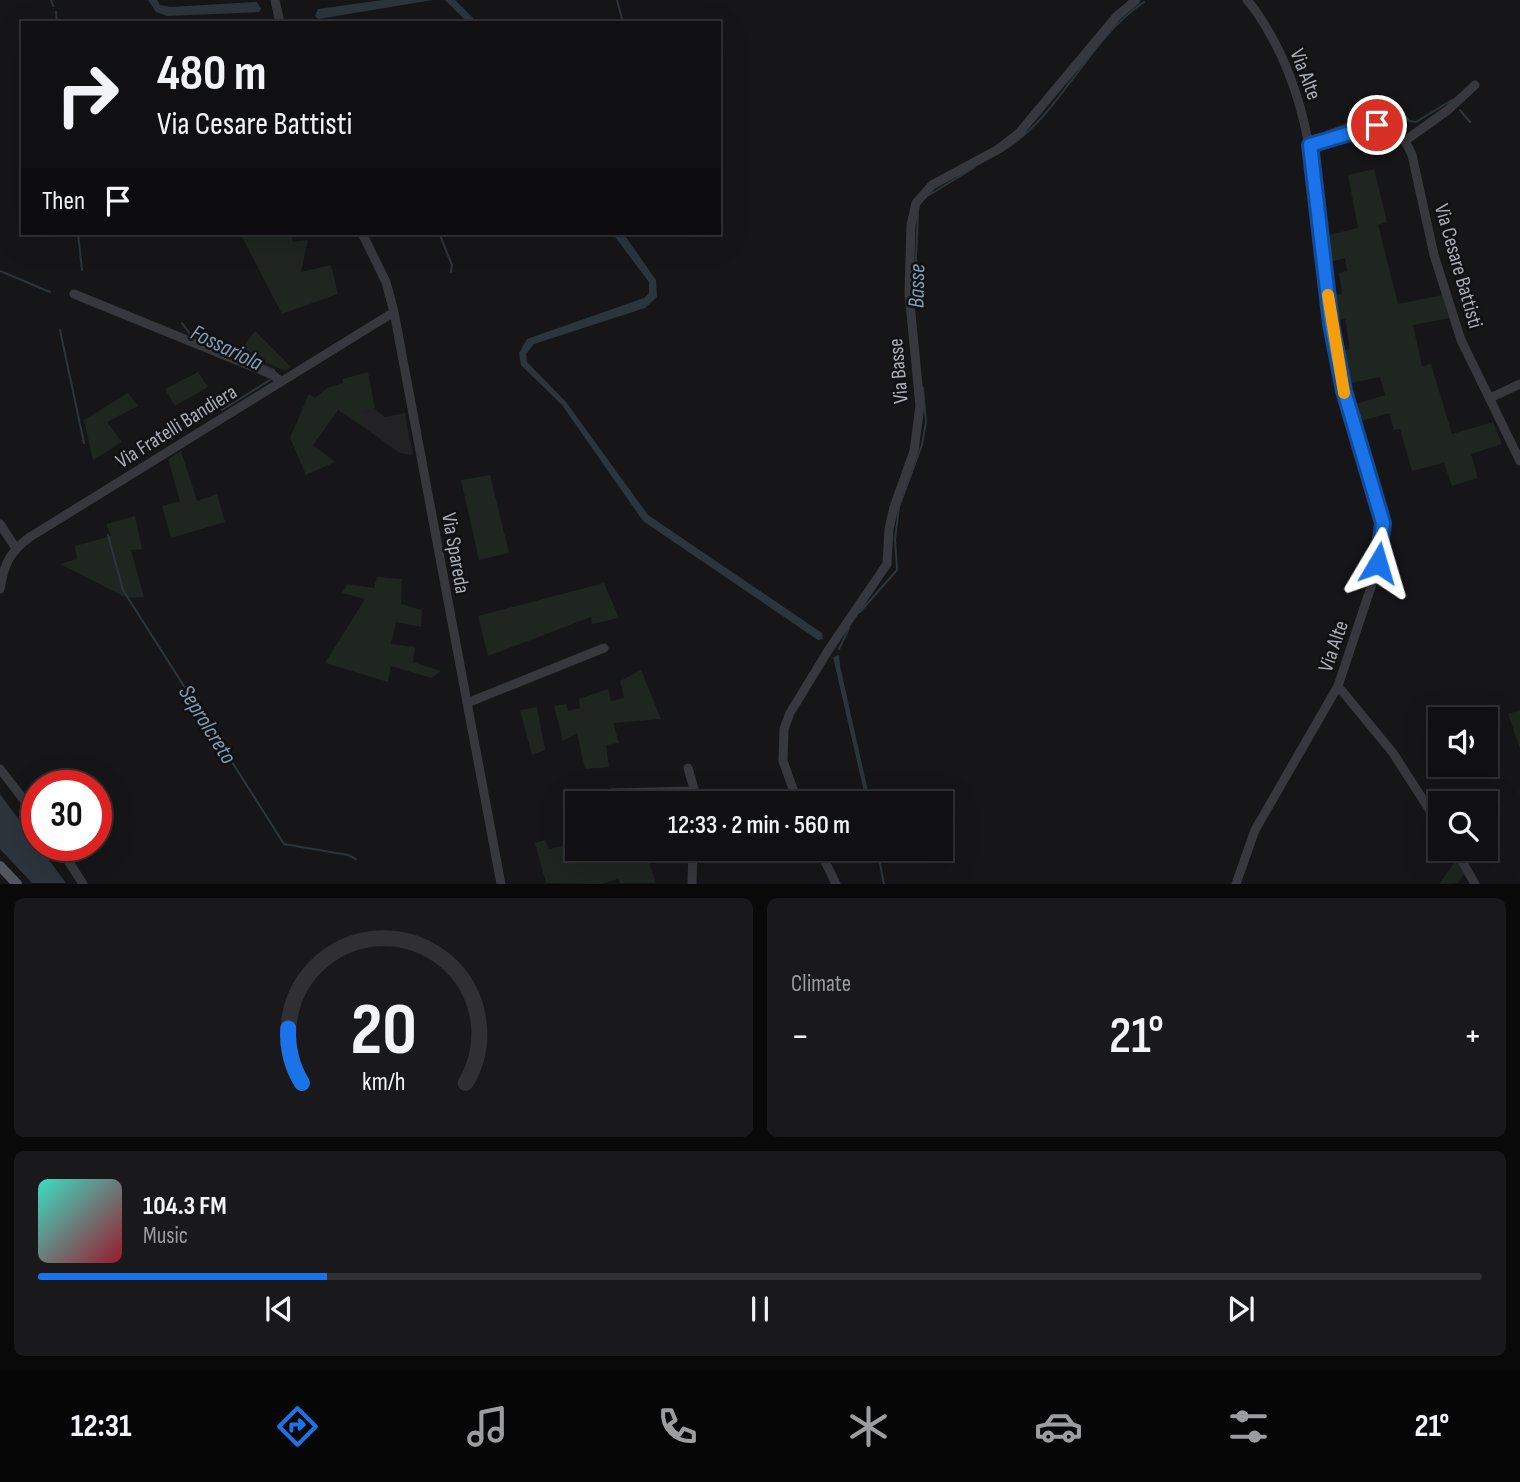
<!DOCTYPE html>
<html lang="en">
<head>
<meta charset="utf-8">
<style>
	body { margin:0; font-family:"Sofia Sans Condensed",sans-serif; background:#19191b; color:#f1f3f6; height:100vh; display:flex; flex-direction:column; font-size:26px; white-space:nowrap }
	* { box-sizing:border-box; margin:0 }
	p { font-size:23px; color:#9c9d9f }
	.icon { flex:none; width:38px; height:38px; fill:none; stroke:currentColor; stroke-width:2; stroke-linecap:round; stroke-linejoin:round }
	.map { position:relative; height:884px; overflow:hidden }
	.side { display:flex; flex-direction:column; gap:14px; padding:14px; background:#09090a; flex:1 }
	.side>* { flex:none }
	.hud { position:absolute; left:21px; top:21px; width:700px; height:214px; border-radius:0px; box-shadow:0 7px 28px #0002,0 0 0 2px #303032; background:#101012; color:#f1f3f6; overflow:hidden }
	.controls { position:absolute; left:1428px; top:707px; display:grid; gap:14px }
	.controls a { display:grid; place-items:center; width:70px; height:70px; border-radius:0px; background:#101012; box-shadow:0 7px 28px #0002,0 0 0 2px #303032; font-size:35px }
	.speed { position:absolute; left:21px; top:770px; display:flex; gap:14px; font-size:35px; font-weight:700; text-align:center }
	.speed>* { display:grid; place-content:center; width:91px; height:91px; border-radius:50%; background:#101012; box-shadow:0 7px 28px #0002,0 0 0 2px #303032; line-height:1 }
	.speed .limit { border:10px solid #d22; background:#fff; color:#111 }
	.pin { position:absolute; display:grid; place-items:center; width:60px; height:60px; color:#fff; margin:-30px; border:4px solid #fff; border-radius:50%; box-shadow:0 2px 7px #0007 }
	.me { position:absolute; width:77px; margin:-38px; rotate:7deg; stroke-linejoin:round; filter:drop-shadow(0 0 5px #0008) }
	.turn { display:flex; align-items:center; gap:24px; height:147px; padding:0 21px; font-size:32px }
	.turn .icon { width:91px; height:91px; stroke-width:2.5 }
	.turn b { display:block; font-size:49px; line-height:60px }
	.then { display:flex; align-items:center; height:66px; padding:0 21px; background:#0003; gap:14px; font-size:26px }
	.big { font-size:52px; font-weight:600; line-height:1.1 }
	.side .tile { flex:1; display:flex; flex-direction:column; justify-content:center; gap:10px; min-width:0; padding:0 24px; border-radius:10px; background:#19191b }
	.side .dial { align-items:center; gap:0 }
	.dial svg { height:182px; overflow:visible; fill:none; stroke:#303032; stroke-width:7; stroke-linecap:round; text-anchor:middle }
	.dial text { fill:#f1f3f6; stroke:none }
	.song { display:flex; align-items:center; gap:21px }
	.cover { width:84px; height:84px; border-radius:10px; background:linear-gradient(135deg,hsl(170 70% 55%),hsl(350 70% 35%)) }
	.played { height:7px; border-radius:4px; background:linear-gradient(90deg,#1a73e8 20%,#303032 20%) }
	.keys { display:flex; justify-content:space-around; direction:ltr }
	.heat { display:flex; justify-content:space-between; align-items:center; font-size:38px; direction:ltr }
	.side .tiles { flex:1; display:grid; gap:14px; grid-template-columns:1fr 1fr }
	.tile:last-child { grid-column:span 2 }
	.trip { position:absolute; left:565px; top:791px; width:388px; height:70px; border-radius:0px; background:#101012; box-shadow:0 7px 28px #0002,0 0 0 2px #303032; font-weight:600; line-height:70px; text-align:center }
	.dock { display:flex; height:112px; justify-content:space-around; align-items:center; background:#060607; color:#9c9d9f }
	.dock .icon { width:49px; height:49px }
	.dock .selected { color:#1a73e8 }
	.dock b { font-size:32px; color:#f1f3f6 }
	.map>svg:first-child { display:block }
	.built { fill:#222225 }
	.green { fill:#1e261f }
	.water { fill:#2c353c }
	.lines { fill:none; stroke-linecap:round; stroke-linejoin:round }
	.stream { stroke:#2c353c; stroke-width:2 }
	.minor { stroke:#37383d; stroke-width:9 }
	.major { stroke:#53555c; stroke-width:10 }
	.route-casing { stroke:#114b97; stroke-width:18 }
	.route { stroke:#1a73e8; stroke-width:12 }
	.slow { stroke:#f59e0b; stroke-width:12 }
	.labels { text-anchor:middle; stroke-width:5; stroke-linejoin:round; paint-order:stroke }
	.street-label { font-size:21px; fill:#a8adb8; stroke:#111113 }
	.water-label { font-size:23px; font-style:italic; fill:#7f9bb3; stroke:#111113 }
</style>
</head>
<body>
<div class="map">
<svg width="1520" height="884" viewBox="0 0 1520 884">
	<rect width="100%" height="100%" fill="#161618"/>
	<path class="built" d="M375 409 385 417 405 413 413 455 400 453 366 429 362 412Z"/>
	<path class="green" d="M1374 169 1387 222 1378 225 1398 304 1442 295 1449 318 1413 325 1422 366 1431 364 1452 434 1493 422 1502 444 1471 454 1478 478 1452 486 1444 463 1412 471 1400 429 1394 430 1389 413 1358 422 1352 405 1385 395 1380 377 1347 384 1340 351 1350 349 1345 319 1335 320 1331 295 1342 294 1339 273 1347 271 1345 258 1327 263 1324 236 1358 228 1348 175Z
		M240 233H291L293 242 308 240 301 272 331 265 338 294 282 314Z
		M255 331 291 367 285 371 240 351Z
		M198 372 208 387 175 406 165 389Z
		M368 372 375 409 363 412 366 429 338 410 313 445 335 462 306 475 290 438 309 394 315 398 327 388 343 383V379Z
		M128 393 138 406 107 422 122 442 93 460 84 420Z
		M181 451 197 501 217 494 225 522 171 538 162 506 180 501 168 459Z
		M490 475 509 553 479 560 461 480Z
		M135 516 142 549 131 550 144 597 127 598 60 564 77 559 75 546 111 536 106 524Z
		M377 577 402 579 401 604 422 610 421 627 396 622 391 644 415 647 413 662 441 671 431 678 391 666 388 682 325 663 365 599 342 593 347 584 374 588Z
		M604 583 619 618 592 624 591 617 488 656 478 616Z
		M641 670 661 719 613 723 619 743 606 745 609 767 585 769 577 733 563 741 554 706 566 704 568 711 580 708 579 699 608 689 611 701 624 698 620 681Z
		M537 707 545 750 532 755 520 710Z
		M1520 710V748L1508 714Z
		M545 840 549 849 577 842 578 849H625L628 861 670 849H683V856L649 863 656 883H620L618 879 601 884 546 883 535 843Z
		M1456 860 1464 874 1458 883 1439 884Z"/>
	<path class="water" d="M148 0H157L160 5 170 7 257 2 261 9 259 12 167 16 156 12Z
		M383 0H433L318 19 315 16 318 9Z
		M445 0H455L478 23H468Z
		M612 233H623L656 280 657 297 645 308 534 344 526 354 527 362 566 402 648 515 822 633 823 639 818 640 643 521 562 405 521 365 519 353 527 339 644 298 649 293V282Z
		M839 655 840 666 869 796H865L833 657Z
		M0 794 66 883H32L0 849Z"/>
	<g class="lines">
		<path class="stream" d="M51 0 53 6
			M617 0 623 23
			M56 12 57 23
			M1460 110 1470 122
			M1326 132 1393 107H1399L1409 121 1416 122 1452 100
			M1001 152C1061 116 1086 41 1144 2
			M929 195 975 167
			M78 233 82 270
			M439 233 452 265 451 272
			M0 271 50 292
			M914 299 918 214
			M182 323 190 334 274 370
			M60 330 84 443
			M222 410 270 380
			M108 535 123 590 284 844 348 855 356 859
			M860 612 897 570 895 539 899 507 922 445 926 422 923 388
			M839 649 849 628
			M877 849 884 884"/>
		<path class="minor" d="M275 0 280 23
			M1406 140 1448 110 1475 85
			M1310 145C1348 133 1391 105 1412 155L1434 255 1461 340 1520 461
			M362 233 386 282 394 312 501 884
			M74 294 273 375 280 381
			M1490 398 1520 384
			M0 524 15 547
			M0 589C4 565 9 552 30 537L394 312
			M1338 686 1393 753 1440 826
			M467 703 604 648
			M688 768 698 803
			M0 769 37 817
			M612 793 695 791
			M798 803 783 761 784 729 790 713 829 649 887 564 889 529 894 507 914 451 920 406 909 293 911 225 916 203 932 185 997 150 1019 133 1117 16 1136 0
			M58 845 83 884
			M647 849 648 854
			M819 849 836 884
			M1455 849 1475 884
			M692 884 693 849
			M1236 884 1255 830 1338 686 1379 563 1383 522C1361 458 1343 393 1332 326 1316 231 1321 132 1276 45 1268 30 1259 13 1247 0"/>
		<path class="major" d="M0 866 17 884"/>
	</g>
	<g class="lines">
		<defs>
			<path id="route" d="M1377 125 1310 145 1331 324 1344 391 1383 523 1378 563"/>
		</defs>
		<use href="#route" class="route-casing"/>
		<use href="#route" class="route"/>
		<path class="slow" d="M1328 295 1344 393"/>
	</g>
	<g class="labels">
		<g class="street-label">
			<text transform="translate(1306 74) rotate(69)" y="7">Via Alte</text>
			<text transform="translate(1459 266) rotate(74)" y="7">Via Cesare Battisti</text>
			<text transform="translate(898 371) rotate(-95)" y="7">Via Basse</text>
			<text transform="translate(176 426) rotate(-32)" y="7">Via Fratelli Bandiera</text>
			<text transform="translate(456 553) rotate(80)" y="7">Via Spareda</text>
			<text transform="translate(1333 646) rotate(-71)" y="7">Via Alte</text>
		</g>
		<g class="water-label">
			<text transform="translate(916 286) rotate(-89)" y="8">Basse</text>
			<text transform="translate(227 347) rotate(26)" y="8">Fossariola</text>
			<text transform="translate(208 724) rotate(58)" y="8">Seprolcreto</text>
		</g>
	</g>
</svg>
<div class="controls">
<a><svg class="icon" aria-label="sound" viewBox="0 0 24 24"><path d="M4 9h4l5-4v14l-5-4H4zM17 9q2 3 0 6"/></svg></a>
<a><svg class="icon" aria-label="search" viewBox="0 0 24 24"><circle cx="10" cy="10" r="6"/><path d="M15 15l6 6"/></svg></a>
</div>
<div class="speed"><div class="limit">30</div></div>
<div class="pin" style="left:1377px;top:125px;background:#d93025"><svg class="icon" aria-label="arrive" viewBox="0 0 24 24"><path d="M6 21V4h12l-3 4 3 4H6"/></svg></div>
<svg class="me" style="left:1378px;top:563px" viewBox="-20 -20 40 40"><path d="M0-17L14 15 0 8-14 15z" fill="#1a73e8" stroke="#fff" stroke-width="4"/></svg>
<div class="trip">12:33 · 2 min · 560 m</div>
<div class="hud">
<div class="turn"><svg class="icon" aria-label="right" viewBox="0 0 24 24"><path d="M7 20v-9h11M14 6l5 5-5 5"/></svg><div><b>480 m</b>Via Cesare Battisti</div></div>
<div class="then">Then<svg class="icon" aria-label="arrive" viewBox="0 0 24 24"><path d="M6 21V4h12l-3 4 3 4H6"/></svg></div>
</div>
</div>
<section class="side">
<div class="tiles">
<div class="tile dial"><svg viewBox="0 0 100 80">
<path d="M14 69A42 42 0 1 1 86 69"/>
<path d="M14 69A42 42 0 0 1 8 45" stroke="#1a73e8"/>
<text x="50" y="56" font-size="32" font-weight="700">20</text>
<text x="50" y="72" font-size="11">km/h</text>
</svg></div>
<div class="tile"><p>Climate</p>
<div class="heat"><a>−</a><b class="big">21°</b><a>+</a></div>
</div>
<div class="tile">
<div class="song"><i class="cover"></i><div><b>104.3 FM</b><p>Music</p></div></div>
<div class="played"></div>
<div class="keys"><svg class="icon" aria-label="previous" viewBox="0 0 24 24"><path d="M18 5L8 12l10 7zM5 5v14"/></svg><svg class="icon" aria-label="pause" viewBox="0 0 24 24"><path d="M8 5v14M16 5v14"/></svg><svg class="icon" aria-label="next" viewBox="0 0 24 24"><path d="M6 5l10 7-10 7zM19 5v14"/></svg></div>
</div>
</div>
</section>
<nav class="dock">
<b>12:31</b>
<svg class="icon selected" aria-label="directions" viewBox="0 0 24 24"><path d="M12 3l9 9-9 9-9-9zM9 14v-3h6M13 9l2 2-2 2"/></svg>
<svg class="icon" aria-label="music" viewBox="0 0 24 24"><path d="M9 18V5l10-2v13"/><circle cx="6" cy="18" r="3"/><circle cx="16" cy="16" r="3"/></svg>
<svg class="icon" aria-label="phone" viewBox="0 0 24 24"><path d="M5 4h4l2 5-3 2q2 4 5 5l2-3 5 2v4C11 20 4 13 5 4z"/></svg>
<svg class="icon" aria-label="climate" viewBox="0 0 24 24"><path d="M12 3v18M4 7l16 10M4 17L20 7"/></svg>
<svg class="icon" aria-label="car" viewBox="0 0 24 24"><path d="M5 17H2v-5l4-1 3-4h7l3 4 3 1v5h-3M9 17h6M6 11h13"/><circle cx="7" cy="17" r="2"/><circle cx="17" cy="17" r="2"/></svg>
<svg class="icon" aria-label="filters" viewBox="0 0 24 24"><path d="M4 7h16M4 17h16"/><circle cx="9" cy="7" r="2"/><circle cx="15" cy="17" r="2"/></svg>
<b>21°</b>
</nav>
</body>
</html>
